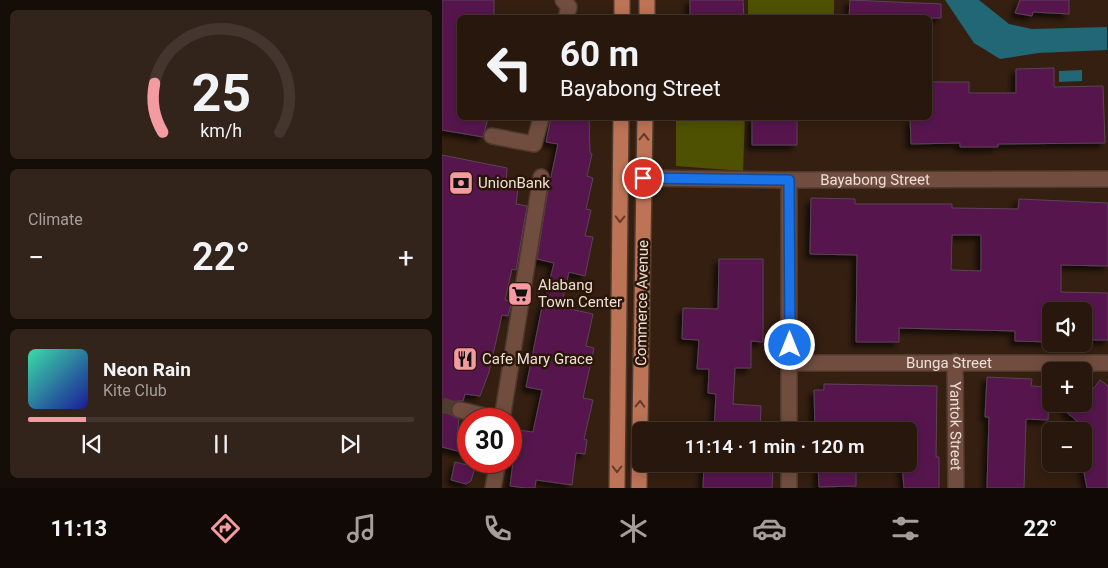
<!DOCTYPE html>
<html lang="en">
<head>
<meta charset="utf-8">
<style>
	body { margin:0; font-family:Roboto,sans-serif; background:#33241b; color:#f1f3f6; height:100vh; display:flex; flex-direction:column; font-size:19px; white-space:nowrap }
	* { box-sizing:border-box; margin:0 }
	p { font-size:16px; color:#a49f9d }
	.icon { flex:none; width:28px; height:28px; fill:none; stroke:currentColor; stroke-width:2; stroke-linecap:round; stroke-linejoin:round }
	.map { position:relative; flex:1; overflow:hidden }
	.side { display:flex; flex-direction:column; gap:10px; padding:10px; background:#150d07; width:442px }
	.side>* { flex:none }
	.banner { position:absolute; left:15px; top:15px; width:475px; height:105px; border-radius:8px; box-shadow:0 2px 12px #0003,0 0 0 1px #43362e; background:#27170d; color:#f1f3f6; overflow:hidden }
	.tools { position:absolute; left:600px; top:302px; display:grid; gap:10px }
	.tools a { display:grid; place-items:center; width:50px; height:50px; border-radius:8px; background:#27170d; box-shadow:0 2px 12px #0003,0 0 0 1px #43362e; font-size:25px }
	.speed { position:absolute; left:15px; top:408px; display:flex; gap:10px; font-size:25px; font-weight:700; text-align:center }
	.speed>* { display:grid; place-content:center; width:65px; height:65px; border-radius:50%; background:#27170d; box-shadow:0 2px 12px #0003,0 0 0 1px #43362e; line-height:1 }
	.speed .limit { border:8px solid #d22; background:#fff; color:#111 }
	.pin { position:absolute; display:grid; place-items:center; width:42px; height:42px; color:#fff; margin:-21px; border:2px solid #fff; border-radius:50%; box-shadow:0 1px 5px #0007 }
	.me { position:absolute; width:55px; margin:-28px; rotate:0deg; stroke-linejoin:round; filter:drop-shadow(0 0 4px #0008) }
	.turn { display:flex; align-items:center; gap:18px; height:105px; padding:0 20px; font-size:22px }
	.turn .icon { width:65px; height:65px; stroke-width:2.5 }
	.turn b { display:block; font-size:35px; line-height:42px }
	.big { font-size:38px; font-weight:600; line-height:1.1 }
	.side .tile { flex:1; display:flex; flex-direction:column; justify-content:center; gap:8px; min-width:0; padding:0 18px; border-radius:8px; background:#33241b }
	.side .dial { align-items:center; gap:0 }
	.dial svg { height:130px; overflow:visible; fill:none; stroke:#43362e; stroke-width:7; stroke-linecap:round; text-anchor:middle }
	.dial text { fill:#f1f3f6; stroke:none }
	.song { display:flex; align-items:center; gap:15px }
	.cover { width:60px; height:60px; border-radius:8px; background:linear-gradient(135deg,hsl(160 70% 55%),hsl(240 70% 35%)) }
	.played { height:5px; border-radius:2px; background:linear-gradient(90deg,#f49aa1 15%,#43362e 15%) }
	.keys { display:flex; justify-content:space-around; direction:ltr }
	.heat { display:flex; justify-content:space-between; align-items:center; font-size:28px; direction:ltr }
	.trip { position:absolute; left:190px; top:422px; width:285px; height:50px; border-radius:8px; background:#27170d; box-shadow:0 2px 12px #0003,0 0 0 1px #43362e; font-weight:600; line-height:50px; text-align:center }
	.tab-bar { display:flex; height:80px; justify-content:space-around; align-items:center; background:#100905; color:#a49f9d }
	.tab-bar .icon { width:35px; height:35px }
	.tab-bar .current { color:#f49aa1 }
	.tab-bar b { font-size:22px; color:#f1f3f6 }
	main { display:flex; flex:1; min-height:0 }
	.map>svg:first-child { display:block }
	.green { fill:#4d5101 }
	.water { fill:#216776 }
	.building { fill:#56134d; stroke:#5b4556; fill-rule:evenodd; filter:url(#shadow) }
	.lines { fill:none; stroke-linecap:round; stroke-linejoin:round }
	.minor-tunnel { stroke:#503c2f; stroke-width:15; stroke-dasharray:15 8; stroke-linecap:butt }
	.minor-casing { stroke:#4e3a2d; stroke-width:18 }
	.major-casing { stroke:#4e3a2d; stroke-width:18 }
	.minor { stroke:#714d3f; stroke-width:15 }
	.major { stroke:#bc7356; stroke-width:15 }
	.oneway { stroke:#643b27 }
	.route-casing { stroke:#114b97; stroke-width:12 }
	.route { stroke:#1a73e8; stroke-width:9 }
	.labels { text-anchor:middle; stroke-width:5; stroke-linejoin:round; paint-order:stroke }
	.street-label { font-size:15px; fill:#eddfd6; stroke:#2a1608 }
	.poi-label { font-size:15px; fill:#eddfd6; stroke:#2a1608; text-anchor:start }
</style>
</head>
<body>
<main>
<section class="side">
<div class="tile dial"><svg viewBox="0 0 100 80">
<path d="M14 69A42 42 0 1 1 86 69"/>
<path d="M14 69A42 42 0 0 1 9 39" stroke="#f49aa1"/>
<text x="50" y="56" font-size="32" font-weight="700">25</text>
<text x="50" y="72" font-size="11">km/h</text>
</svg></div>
<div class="tile"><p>Climate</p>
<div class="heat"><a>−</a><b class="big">22°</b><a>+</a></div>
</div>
<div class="tile">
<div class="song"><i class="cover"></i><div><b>Neon Rain</b><p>Kite Club</p></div></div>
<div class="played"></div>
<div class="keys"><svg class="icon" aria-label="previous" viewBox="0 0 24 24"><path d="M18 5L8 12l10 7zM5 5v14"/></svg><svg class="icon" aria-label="pause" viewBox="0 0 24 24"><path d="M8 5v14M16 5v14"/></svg><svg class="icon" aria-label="next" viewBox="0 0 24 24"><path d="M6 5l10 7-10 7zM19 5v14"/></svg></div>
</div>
</section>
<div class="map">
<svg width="666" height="488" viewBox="0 0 666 488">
	<defs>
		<filter id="shadow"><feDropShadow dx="-4.5" dy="4.5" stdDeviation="2.5" flood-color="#0009"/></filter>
	</defs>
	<rect width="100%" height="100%" fill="#341f11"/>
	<path class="green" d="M306 0H392V17H306Z
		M234 118H303L301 171 234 166Z"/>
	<path class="water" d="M503 0H537L567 24 590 29 665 27V50L596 53 558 59 532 43Z
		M640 70V81L617 82V71Z"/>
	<path class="building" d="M0 0H52V18H18V118H46L41 137 0 130Z
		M248 0H301L302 18H248Z
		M408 0 499 4V18H407Z
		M578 0H627V14L591 12 590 16 573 13Z
		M612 68V87L661 86 663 143 556 144V147H518V143L469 144 468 118H488V82H527V93H574V69Z
		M109 118H147L148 153 150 154 145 176 151 178 144 209 149 210 143 236 151 237 143 276 127 272 119 307 151 314 144 346 152 348 141 398 151 400 142 439 145 440 143 454 134 453 130 485 94 480 93 488H84L68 486 75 430 91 432 100 390 84 387 100 307 101 308 112 263 95 259 105 196 116 144 104 142Z
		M310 118H355V145H310Z
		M0 155 65 168 64 182 77 183 74 204 85 206 74 270 70 269 63 300 70 301 66 316 60 315 47 372 38 396 23 394 21 401H15L9 407V412L11 416 17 419 15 434 26 441 23 453 0 447Z
		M369 198 413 199V204H510V208L576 209 577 199 666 203V266L619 265V292L666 293V340H641V311H609V342L573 341V331L457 328V342H414L415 255 368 254ZM510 235H539V271L509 270Z
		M277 259H321V342L309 341V368H293L291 404 319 406 318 431H272L274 394 266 393 267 369H255L257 340 240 339 241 308 276 309Z
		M545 377 590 379 589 386 607 387 606 420 584 419 582 488H545L547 417H543Z
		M658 380 666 386V488H645L641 467V426L623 411 629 404H641V382L651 389Z
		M382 384 495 386 494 457H497V488H462L460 464H466V431H373L372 390H382Z
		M13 462 33 467 29 481 24 484 9 480Z
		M262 464H331L330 488H261Z
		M376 464H414V486L377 487Z"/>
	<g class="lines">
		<path class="minor-tunnel" d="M0 405 18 410"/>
		<defs>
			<g id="minor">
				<path d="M121 0 127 7 124 18"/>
				<path d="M50 136 92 144 99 118"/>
				<path id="s1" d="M201 178 347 180 666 179"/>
				<path d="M347 180V431"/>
				<path id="s2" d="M513 362 514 488"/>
				<path id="s3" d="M348 363H666"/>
				<path d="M18 410 56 419"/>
				<path d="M60 419 99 177"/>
				<path d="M51 488 56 461"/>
				<path d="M347 488V464"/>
			</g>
			<path id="major" d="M180 18V0
				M205 18V0
				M175 488 179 118
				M197 488 203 118"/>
		</defs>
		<use href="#minor" class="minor-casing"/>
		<use href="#major" class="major-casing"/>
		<use href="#minor" class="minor"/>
		<use href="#major" class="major"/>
	</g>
	<defs><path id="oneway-chevron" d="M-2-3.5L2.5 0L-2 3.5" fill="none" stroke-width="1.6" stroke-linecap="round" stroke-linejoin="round" transform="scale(1.25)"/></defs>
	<g class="oneway">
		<use href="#oneway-chevron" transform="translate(202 137) rotate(-89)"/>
		<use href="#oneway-chevron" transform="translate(178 219) rotate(91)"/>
		<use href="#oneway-chevron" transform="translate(198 404) rotate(-89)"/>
		<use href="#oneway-chevron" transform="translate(175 469) rotate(90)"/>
	</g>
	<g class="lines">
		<defs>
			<path id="route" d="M201 178 347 180 348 345"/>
		</defs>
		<use href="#route" class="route-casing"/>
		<use href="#route" class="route"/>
	</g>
	<defs>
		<symbol id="bank-square" viewBox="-11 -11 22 22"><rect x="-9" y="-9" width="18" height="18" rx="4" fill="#f49aa1" stroke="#2a1608"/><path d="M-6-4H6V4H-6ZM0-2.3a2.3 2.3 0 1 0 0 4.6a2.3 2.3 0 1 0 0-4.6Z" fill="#111"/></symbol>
		<symbol id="supermarket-square" viewBox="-11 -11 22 22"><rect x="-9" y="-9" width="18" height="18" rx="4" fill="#f49aa1" stroke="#2a1608"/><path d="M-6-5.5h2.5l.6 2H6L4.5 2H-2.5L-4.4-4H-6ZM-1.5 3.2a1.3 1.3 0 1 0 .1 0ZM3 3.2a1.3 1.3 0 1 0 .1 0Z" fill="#111"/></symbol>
		<symbol id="restaurant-square" viewBox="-11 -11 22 22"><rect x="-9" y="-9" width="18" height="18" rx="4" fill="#f49aa1" stroke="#2a1608"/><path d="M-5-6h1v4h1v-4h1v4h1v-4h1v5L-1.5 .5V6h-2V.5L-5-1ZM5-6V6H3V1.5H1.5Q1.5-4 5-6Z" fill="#111"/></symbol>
	</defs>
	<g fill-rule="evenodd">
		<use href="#bank-square" x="5" y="169" width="28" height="28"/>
		<use href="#supermarket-square" x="64" y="280" width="28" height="28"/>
		<use href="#restaurant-square" x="9" y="345" width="28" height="28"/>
	</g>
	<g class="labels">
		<g class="street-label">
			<text dy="5" stroke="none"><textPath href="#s1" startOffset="232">Bayabong Street</textPath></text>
			<text transform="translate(200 303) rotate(-89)" y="5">Commerce Avenue</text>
			<text dy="5" stroke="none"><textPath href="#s3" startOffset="159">Bunga Street</textPath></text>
			<text dy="5" stroke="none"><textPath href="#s2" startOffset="64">Yantok Street</textPath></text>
		</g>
		<g class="poi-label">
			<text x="36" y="188">UnionBank</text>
			<text x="96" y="290">Alabang<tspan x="96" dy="17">Town Center</tspan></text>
			<text x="40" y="364">Cafe Mary Grace</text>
		</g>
	</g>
</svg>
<div class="tools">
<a><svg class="icon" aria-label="sound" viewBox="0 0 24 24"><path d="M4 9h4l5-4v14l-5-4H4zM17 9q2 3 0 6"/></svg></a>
<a>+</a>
<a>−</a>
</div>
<div class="speed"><div class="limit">30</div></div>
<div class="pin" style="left:201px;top:178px;background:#d93025"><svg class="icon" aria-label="arrive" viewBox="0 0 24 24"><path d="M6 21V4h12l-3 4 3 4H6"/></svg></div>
<svg class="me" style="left:348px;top:345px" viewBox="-20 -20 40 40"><circle r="17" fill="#1a73e8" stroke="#fff" stroke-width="3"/><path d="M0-11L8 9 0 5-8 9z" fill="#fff"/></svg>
<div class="trip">11:14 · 1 min · 120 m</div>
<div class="banner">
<div class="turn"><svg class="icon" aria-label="left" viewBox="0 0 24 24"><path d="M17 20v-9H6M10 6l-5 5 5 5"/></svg><div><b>60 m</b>Bayabong Street</div></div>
</div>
</div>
</main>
<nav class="tab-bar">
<b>11:13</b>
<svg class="icon current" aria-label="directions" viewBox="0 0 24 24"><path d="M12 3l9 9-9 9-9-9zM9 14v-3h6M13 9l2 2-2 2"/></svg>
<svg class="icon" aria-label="music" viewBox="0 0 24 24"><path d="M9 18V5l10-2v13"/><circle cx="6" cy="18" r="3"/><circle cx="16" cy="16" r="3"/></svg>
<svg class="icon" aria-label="phone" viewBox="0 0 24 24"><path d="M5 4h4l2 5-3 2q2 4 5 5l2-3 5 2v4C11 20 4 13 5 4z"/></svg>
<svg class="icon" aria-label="climate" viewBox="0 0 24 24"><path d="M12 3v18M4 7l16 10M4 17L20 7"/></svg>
<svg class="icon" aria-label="car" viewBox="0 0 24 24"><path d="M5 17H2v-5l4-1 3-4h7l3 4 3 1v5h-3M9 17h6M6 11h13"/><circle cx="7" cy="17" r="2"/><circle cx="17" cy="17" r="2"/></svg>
<svg class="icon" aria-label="filters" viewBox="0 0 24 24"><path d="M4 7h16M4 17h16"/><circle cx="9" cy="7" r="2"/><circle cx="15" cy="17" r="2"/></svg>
<b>22°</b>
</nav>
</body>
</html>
